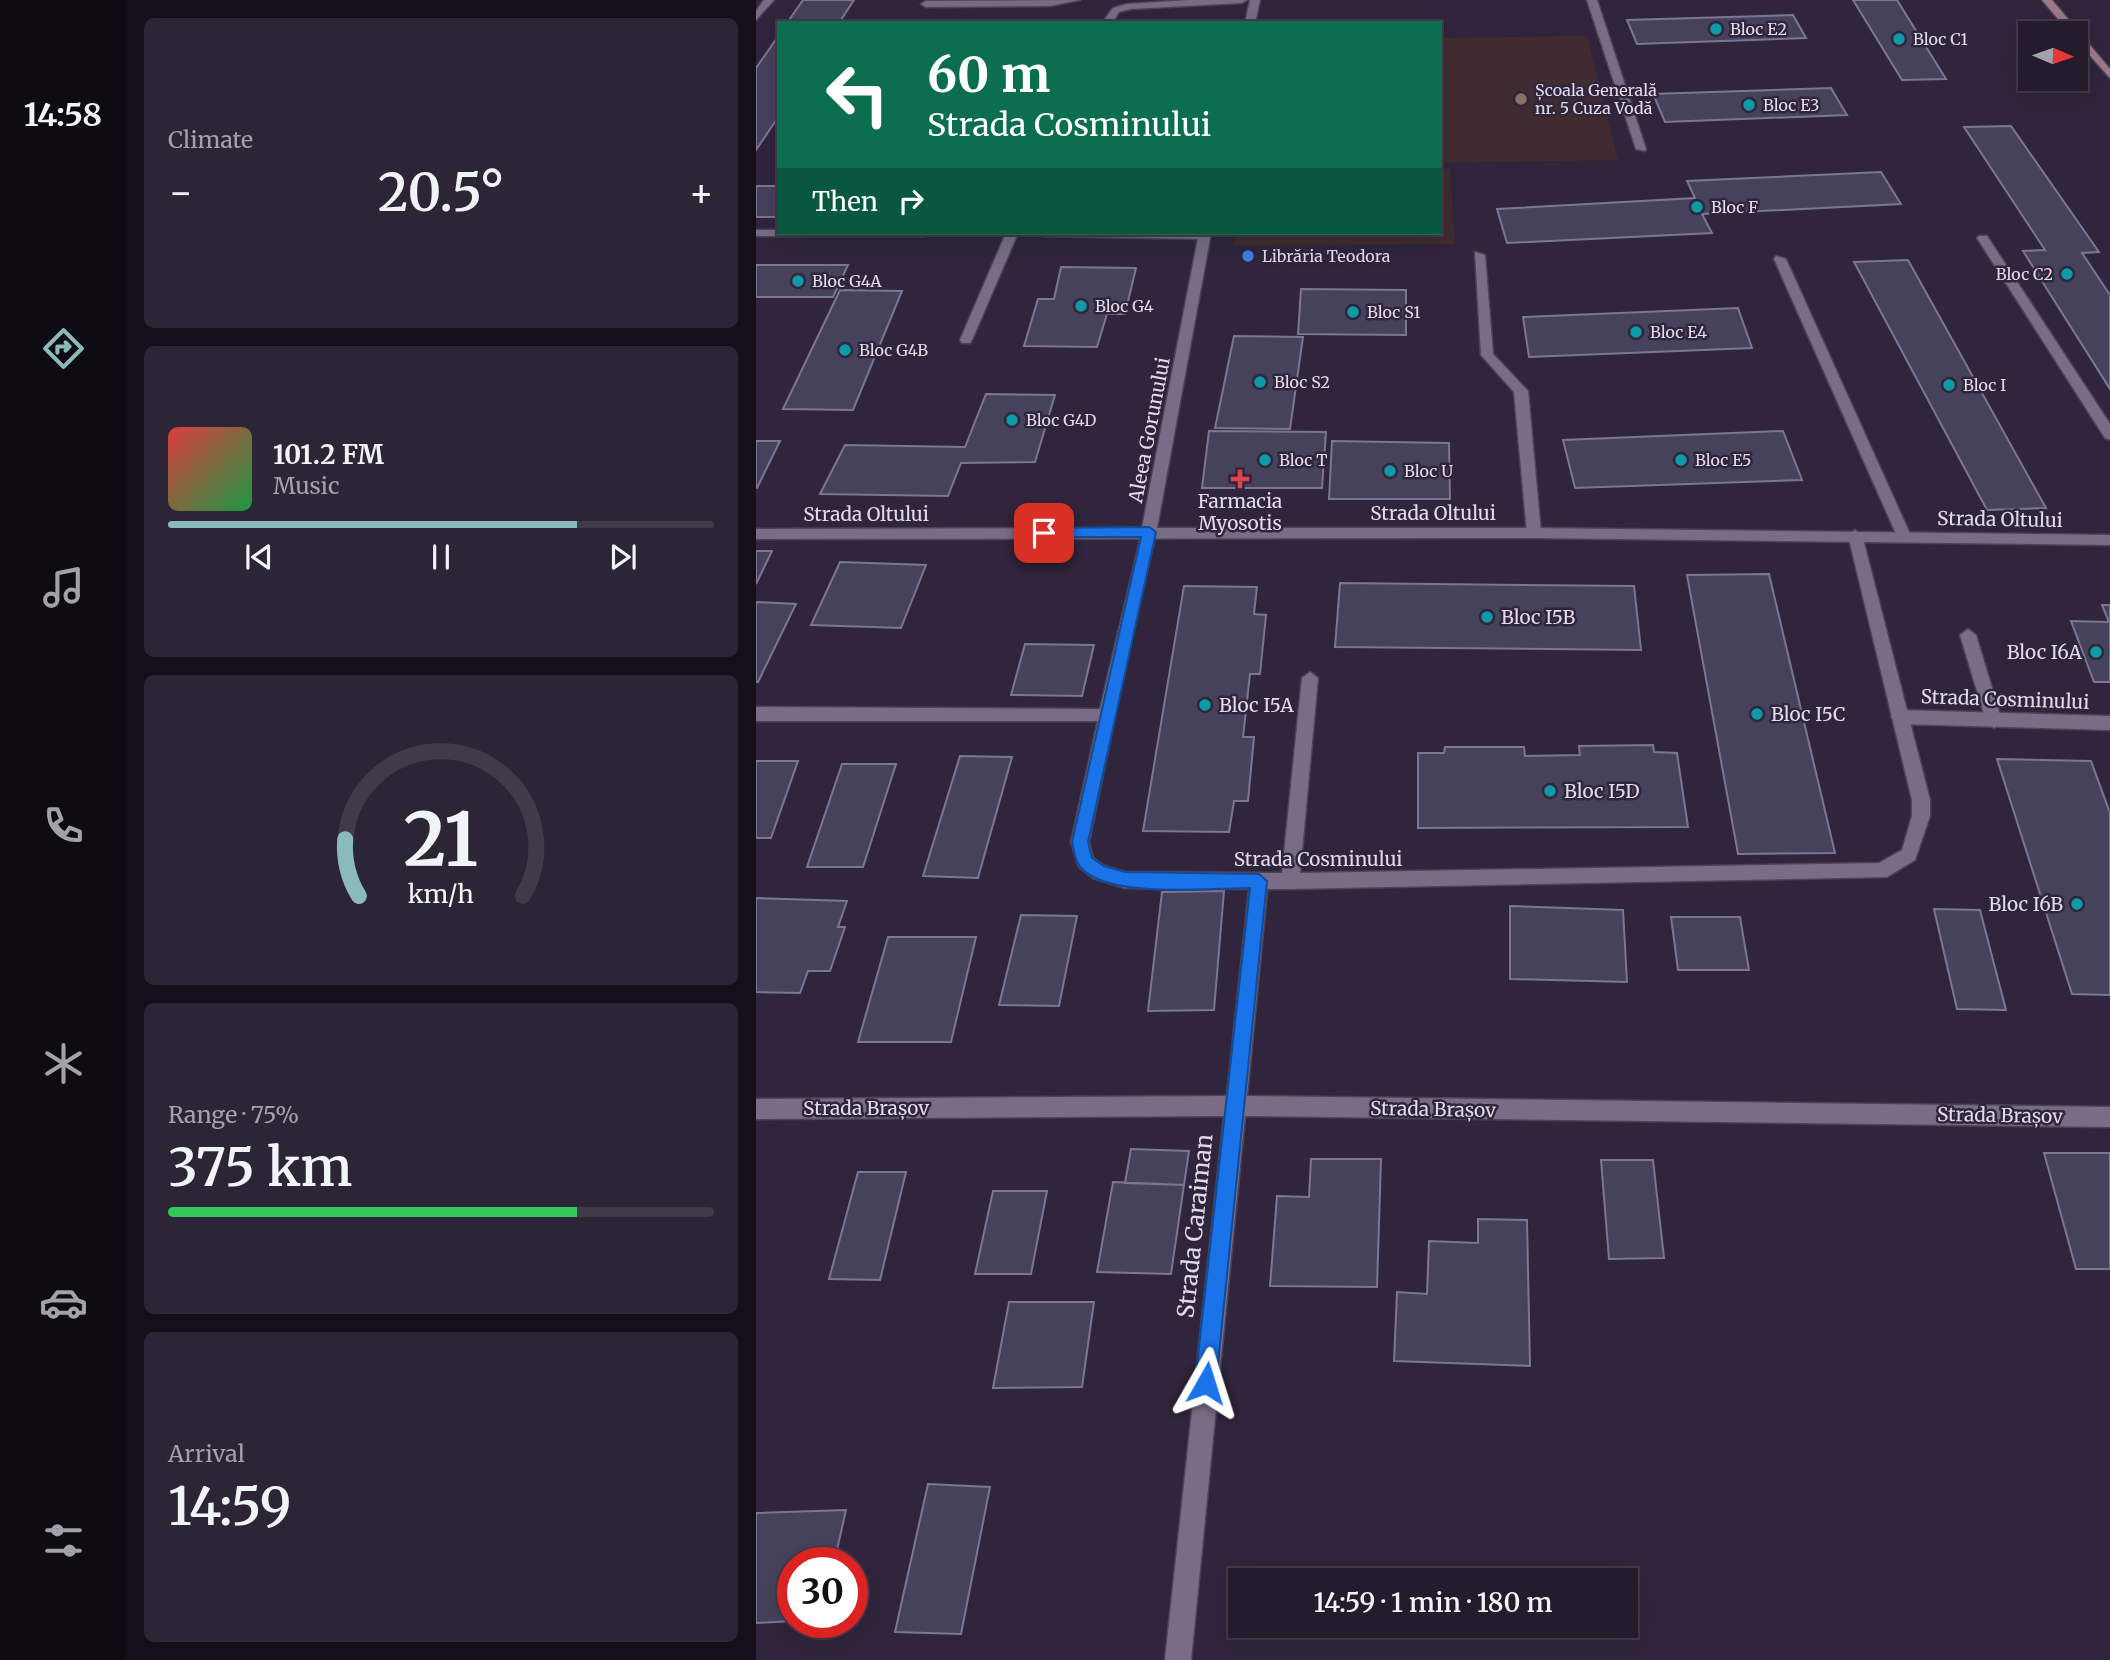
<!DOCTYPE html>
<html lang="en">
<head>
<meta charset="utf-8">
<style>
	body { margin:0; font-family:Merriweather,serif; background:#2c2535; color:#f1f3f6; height:100vh; display:flex; flex-direction:column; font-size:26px; white-space:nowrap }
	* { box-sizing:border-box; margin:0 }
	p { font-size:23px; color:#a3a1aa }
	.icon { flex:none; width:38px; height:38px; fill:none; stroke:currentColor; stroke-width:2; stroke-linecap:round; stroke-linejoin:round }
	.map { position:relative; flex:1; overflow:hidden }
	.panel { display:flex; flex-direction:column; gap:18px; padding:18px; background:#140f19; width:630px }
	.panel>* { flex:none }
	.top-card { position:absolute; left:21px; top:21px; width:665px; height:214px; border-radius:0px; box-shadow:0 7px 28px #0002,0 0 0 2px #413a49; background:#0b6e4f; color:#fff; overflow:hidden }
	.needle { width:46px; rotate:92deg }
	.tools { position:absolute; left:1262px; top:21px; display:grid; gap:14px }
	.tools a { display:grid; place-items:center; width:70px; height:70px; border-radius:0px; background:#241c2d; box-shadow:0 7px 28px #0002,0 0 0 2px #413a49; font-size:35px }
	.speed { position:absolute; left:21px; top:1547px; display:flex; gap:14px; font-size:35px; font-weight:700; text-align:center }
	.speed>* { display:grid; place-content:center; width:91px; height:91px; border-radius:50%; background:#241c2d; box-shadow:0 7px 28px #0002,0 0 0 2px #413a49; line-height:1 }
	.speed .limit { border:10px solid #d22; background:#fff; color:#111 }
	.pin { position:absolute; display:grid; place-items:center; width:60px; height:60px; color:#fff; margin:-30px; border-radius:14px; box-shadow:0 4px 10px #0006 }
	.me { position:absolute; width:77px; margin:-38px; rotate:6deg; stroke-linejoin:round; filter:drop-shadow(0 0 5px #0008) }
	.turn { display:flex; align-items:center; gap:24px; height:147px; padding:0 35px; font-size:32px }
	.turn .icon { width:91px; height:91px; stroke-width:2.5 }
	.turn b { display:block; font-size:49px; line-height:60px }
	.then { display:flex; align-items:center; height:66px; padding:0 35px; background:#0003; gap:14px; font-size:26px }
	.big { font-size:52px; font-weight:600; line-height:1.1 }
	.panel .widget { flex:1; display:flex; flex-direction:column; justify-content:center; gap:10px; min-width:0; padding:0 24px; border-radius:10px; background:#2c2535 }
	.panel .dial { align-items:center; gap:0 }
	.dial svg { height:182px; overflow:visible; fill:none; stroke:#413a49; stroke-width:7; stroke-linecap:round; text-anchor:middle }
	.dial text { fill:#f1f3f6; stroke:none }
	.song { display:flex; align-items:center; gap:21px }
	.cover { width:84px; height:84px; border-radius:10px; background:linear-gradient(135deg,hsl(0 70% 55%),hsl(140 70% 35%)) }
	.played { height:7px; border-radius:4px; background:linear-gradient(90deg,#8bbbb9 75%,#413a49 75%) }
	.keys { display:flex; justify-content:space-around; direction:ltr }
	.heat { display:flex; justify-content:space-between; align-items:center; font-size:38px; direction:ltr }
	.charge { height:10px; border-radius:5px; background:linear-gradient(90deg,#34c759 75%,#413a49 0) }
	.trip { position:absolute; left:472px; top:1568px; width:410px; height:70px; border-radius:0px; background:#241c2d; box-shadow:0 7px 28px #0002,0 0 0 2px #413a49; font-weight:600; line-height:70px; text-align:center }
	main { display:flex; flex:1; min-height:0 }
	.dock { display:flex; flex-direction:column; width:126px; justify-content:space-around; align-items:center; background:#0e0b12; color:#a3a1aa }
	.dock .icon { width:49px; height:49px }
	.dock .current { color:#8bbbb9 }
	.dock b { font-size:32px; color:#f1f3f6 }
	.map>svg:first-child { display:block }
	.education { fill:#402c30 }
	.building { fill:#47425c; stroke:#7b7693; stroke-width:2 }
	.lines { fill:none; stroke-linecap:round; stroke-linejoin:round }
	.service-casing { stroke:#4c4356; stroke-width:3 }
	.minor-casing { stroke:#4c4356; stroke-width:3 }
	.tertiary-casing { stroke:#4c4356; stroke-width:3 }
	.secondary-casing { stroke:#4c4356; stroke-width:3 }
	.service { fill:#786c86; fill-rule:evenodd }
	.minor { fill:#786c86; fill-rule:evenodd }
	.tertiary { fill:#786c86; fill-rule:evenodd }
	.secondary { fill:#9e7a88; fill-rule:evenodd }
	.route { fill:#1a73e8; stroke:#114b97; stroke-width:2 }
	.culture-dot { fill:#0f9aa8; stroke:#30253c; stroke-width:2.5 }
	.education-dot { fill:#8d6e63; stroke:#30253c; stroke-width:2.5 }
	.shop-dot { fill:#3f7fe0; stroke:#30253c; stroke-width:2.5 }
	.health-dot { fill:#e0444e; stroke:#30253c; stroke-width:2.5 }
	.labels { text-anchor:middle; stroke-width:5; stroke-linejoin:round; paint-order:stroke }
	.far-poi-label { font-size:16px; fill:#e1dae9; stroke:#30253c; text-anchor:start }
	.street-label { font-size:19px; fill:#e1dae9; stroke:#30253c }
	.poi-label { font-size:19px; fill:#e1dae9; stroke:#30253c; text-anchor:start }
	.near-street-label { font-size:23px; fill:#e1dae9; stroke:#30253c }
</style>
</head>
<body>
<main>
<nav class="dock">
<b>14:58</b>
<svg class="icon current" aria-label="directions" viewBox="0 0 24 24"><path d="M12 3l9 9-9 9-9-9zM9 14v-3h6M13 9l2 2-2 2"/></svg>
<svg class="icon" aria-label="music" viewBox="0 0 24 24"><path d="M9 18V5l10-2v13"/><circle cx="6" cy="18" r="3"/><circle cx="16" cy="16" r="3"/></svg>
<svg class="icon" aria-label="phone" viewBox="0 0 24 24"><path d="M5 4h4l2 5-3 2q2 4 5 5l2-3 5 2v4C11 20 4 13 5 4z"/></svg>
<svg class="icon" aria-label="climate" viewBox="0 0 24 24"><path d="M12 3v18M4 7l16 10M4 17L20 7"/></svg>
<svg class="icon" aria-label="car" viewBox="0 0 24 24"><path d="M5 17H2v-5l4-1 3-4h7l3 4 3 1v5h-3M9 17h6M6 11h13"/><circle cx="7" cy="17" r="2"/><circle cx="17" cy="17" r="2"/></svg>
<svg class="icon" aria-label="filters" viewBox="0 0 24 24"><path d="M4 7h16M4 17h16"/><circle cx="9" cy="7" r="2"/><circle cx="15" cy="17" r="2"/></svg>
</nav>
<section class="panel">
<div class="widget"><p>Climate</p>
<div class="heat"><a>−</a><b class="big">20.5°</b><a>+</a></div>
</div>
<div class="widget">
<div class="song"><i class="cover"></i><div><b>101.2 FM</b><p>Music</p></div></div>
<div class="played"></div>
<div class="keys"><svg class="icon" aria-label="previous" viewBox="0 0 24 24"><path d="M18 5L8 12l10 7zM5 5v14"/></svg><svg class="icon" aria-label="pause" viewBox="0 0 24 24"><path d="M8 5v14M16 5v14"/></svg><svg class="icon" aria-label="next" viewBox="0 0 24 24"><path d="M6 5l10 7-10 7zM19 5v14"/></svg></div>
</div>
<div class="widget dial"><svg viewBox="0 0 100 80">
<path d="M14 69A42 42 0 1 1 86 69"/>
<path d="M14 69A42 42 0 0 1 8 44" stroke="#8bbbb9"/>
<text x="50" y="56" font-size="32" font-weight="700">21</text>
<text x="50" y="72" font-size="11">km/h</text>
</svg></div>
<div class="widget"><p>Range · 75%</p><b class="big">375 km</b><div class="charge"></div></div>
<div class="widget"><p>Arrival</p><b class="big">14:59</b></div>
</section>
<div class="map">
<svg width="1354" height="1660" viewBox="0 0 1354 1660">
	<rect width="100%" height="100%" fill="#30253c"/>
	<path class="education" d="M831 36 862 160 684 163V38Z
		M684 169H694L699 244 478 246 481 233H684Z"/>
	<path class="building" d="M47 0H98L83 23H31Z
		M1097 0H1141L1190 79 1146 80Z
		M1037 15 1050 38 881 44 871 20Z
		M150 20 312 23H149Z
		M23 35V116L0 150V68Z
		M1075 88 1091 115 909 122 897 94Z
		M1255 126 1343 252 1326 253 1354 295V389L1267 251 1289 250 1208 127Z
		M1125 172 1145 204 946 214 956 233 751 243 741 209 939 198 931 181Z
		M0 186H23V217H0Z
		M1152 260 1290 508 1231 510 1098 262Z
		M0 265H92L77 297H0Z
		M305 267 380 268 369 314H351L341 347 268 346 282 299H298Z
		M545 289 650 290V335L542 334Z
		M84 290 146 291 97 410 27 409Z
		M982 308 996 348 773 357 767 317Z
		M478 336 547 337 534 429 459 428Z
		M230 394 299 395 279 462 205 463 192 496 64 494 89 445 209 447Z
		M453 431 570 432 566 488H446Z
		M1027 431 1046 480 819 488 807 440Z
		M0 441H24L1 488H0Z
		M576 441 693 443 694 499H573Z
		M0 551H16L0 584Z
		M84 562 170 565 145 628 55 625Z
		M1013 574 1079 853 982 854 931 575Z
		M584 583 878 586 885 650 579 647Z
		M428 586 501 587 498 614 510 615 504 674H494L487 737H498L492 801H478L473 832 387 831Z
		M0 602 40 604 2 682H0Z
		M1346 605H1354V682H1338L1315 621 1353 622Z
		M269 644 338 645 326 696 255 695Z
		M897 745 898 752 921 753 932 827 662 828V753H688L689 747H768L769 756 824 755 823 746Z
		M204 756 256 757 222 878 167 876Z
		M1241 759 1335 761 1354 813V995L1316 994Z
		M0 761H42L15 838H0Z
		M86 764H140L107 867H51Z
		M468 891 458 1010 392 1011 406 892Z
		M0 898 91 901 82 927H89L74 971H52L44 993 0 992Z
		M754 906 867 910 871 982 754 979Z
		M1178 909 1224 910 1250 1010 1201 1009Z
		M265 915 321 916 303 1006 243 1005Z
		M915 917H984L993 970H922Z
		M132 937H220L195 1042H102Z
		M375 1149 433 1151 428 1185 369 1183Z
		M1288 1153H1354V1269H1320Z
		M555 1159H625L621 1287 514 1286 521 1196 553 1197Z
		M845 1160H897L908 1258 853 1259Z
		M102 1172H150L124 1280 73 1279Z
		M357 1182 428 1185 415 1274 341 1272Z
		M237 1191H291L275 1274H219Z
		M722 1219 771 1220 774 1366 638 1361 641 1292 671 1294 673 1241 722 1243Z
		M253 1302H338L326 1387 237 1388Z
		M172 1484 234 1487 205 1634 139 1632Z
		M90 1510 78 1563H37V1621L0 1623V1513Z"/>
	<g class="lines">
		<defs>
			<path id="service" d="M324 0 294 6 170 7 165 4 170 1Z
				M433 0H491L486 3 375 9 363 12 356 23H346L357 8 371 4Z
				M250 233H262L216 340 214 343H206L204 340Z
				M1223 236H1231L1354 424V440L1349 438 1221 238Z
				M719 252 729 255 737 354 772 391 785 533 778 538 771 533 758 392 725 355Z
				M1020 256 1030 259 1155 536 1153 540 1148 541 1141 536 1018 259Z
				M1099 530 1106 535 1174 800V816L1159 860 1131 877 534 889 369 888 337 878 323 867 315 842 343 716 351 709 359 716 333 842 337 858 348 866 369 872 526 873 546 678 554 672 562 678 544 873 1123 863 1146 850 1156 816V800L1092 535Z
				M1212 629 1220 635 1246 721 1238 728 1230 721 1204 635Z"/>
			<path id="minor" d="M8 0H18L0 20V11Z
				M831 0H841L890 149 889 151 880 149Z
				M0 230H23V233H175L169 236H0Z
				M281 233H453L455 235 449 239 287 236Z
				M393 527 400 532 357 721H0V707L344 709 386 532Z
				M1143 710 1354 716V730L1143 724 1135 717Z
				M503 873 509 875 512 881 491 1096 1354 1107V1127L489 1116 435 1660H409L468 1116 0 1119V1099L471 1096 494 881 497 875Z"/>
			<path id="tertiary" d="M494 0H504L499 23H489Z
				M443 233H455L401 528H778L1354 535V545L778 538 0 539V529L386 528Z"/>
			<path id="secondary" d="M1286 0H1296L1354 69V78L1320 40V33H1314Z"/>
		</defs>
		<use href="#service" class="service-casing"/>
		<use href="#minor" class="minor-casing"/>
		<use href="#tertiary" class="tertiary-casing"/>
		<use href="#secondary" class="secondary-casing"/>
		<use href="#service" class="service"/>
		<use href="#minor" class="minor"/>
		<use href="#tertiary" class="tertiary"/>
		<use href="#secondary" class="secondary"/>
	</g>
	<path class="route" d="M393 527 400 532 336 824 332 842 336 858 348 866 369 872 503 874 511 881 460 1383 457 1391 450 1394 442 1391 439 1383 494 888C452 888 354 899 325 868 319 862 318 850 316 842L385 537H288L282 533 288 528Z"/>
	<g class="culture-dot">
		<circle cx="960" cy="29" r="7"/>
		<circle cx="1143" cy="39" r="7"/>
		<circle cx="993" cy="105" r="7"/>
		<circle cx="941" cy="207" r="7"/>
		<circle cx="1311" cy="274" r="7"/>
		<circle cx="42" cy="281" r="7"/>
		<circle cx="325" cy="306" r="7"/>
		<circle cx="597" cy="312" r="7"/>
		<circle cx="880" cy="332" r="7"/>
		<circle cx="89" cy="350" r="7"/>
		<circle cx="504" cy="382" r="7"/>
		<circle cx="1193" cy="385" r="7"/>
		<circle cx="256" cy="420" r="7"/>
		<circle cx="509" cy="460" r="7"/>
		<circle cx="925" cy="460" r="7"/>
		<circle cx="634" cy="471" r="7"/>
		<circle cx="731" cy="617" r="7"/>
		<circle cx="1340" cy="652" r="7"/>
		<circle cx="449" cy="705" r="7"/>
		<circle cx="1001" cy="714" r="7"/>
		<circle cx="794" cy="791" r="7"/>
		<circle cx="1321" cy="904" r="7"/>
	</g>
	<circle class="education-dot" cx="765" cy="99" r="7"/>
	<circle class="shop-dot" cx="492" cy="256" r="7"/>
	<path class="health-dot" d="M480.5 468.5h7v7h7v7h-7v7h-7v-7h-7v-7h7z"/>
	<g class="labels">
		<g class="far-poi-label">
			<text x="974" y="35">Bloc E2</text>
			<text x="1157" y="45">Bloc C1</text>
			<text x="779" y="96">Școala Generală<tspan x="779" dy="18">nr. 5 Cuza Vodă</tspan></text>
			<text x="1007" y="111">Bloc E3</text>
			<text x="955" y="213">Bloc F</text>
			<text x="506" y="262">Librăria Teodora</text>
			<text x="1297" y="280" text-anchor="end">Bloc C2</text>
			<text x="56" y="287">Bloc G4A</text>
			<text x="339" y="312">Bloc G4</text>
			<text x="611" y="318">Bloc S1</text>
			<text x="894" y="338">Bloc E4</text>
			<text x="103" y="356">Bloc G4B</text>
			<text x="518" y="388">Bloc S2</text>
			<text x="1207" y="391">Bloc I</text>
			<text x="270" y="426">Bloc G4D</text>
			<text x="523" y="466">Bloc T</text>
			<text x="939" y="466">Bloc E5</text>
			<text x="648" y="477">Bloc U</text>
		</g>
		<g class="street-label">
			<text transform="translate(393 430) rotate(-79)" y="7">Aleea Gorunului</text>
			<text x="677" y="520">Strada Oltului</text>
			<text x="110" y="521">Strada Oltului</text>
			<text transform="translate(1244 519) rotate(1)" y="7">Strada Oltului</text>
			<text transform="translate(1249 699) rotate(2)" y="7">Strada Cosminului</text>
			<text x="562" y="866">Strada Cosminului</text>
			<text x="110" y="1115">Strada Brașov</text>
			<text transform="translate(677 1109) rotate(1)" y="7">Strada Brașov</text>
			<text transform="translate(1244 1115) rotate(1)" y="7">Strada Brașov</text>
		</g>
		<g class="poi-label">
			<text x="484" y="508" text-anchor="middle">Farmacia<tspan x="484" dy="22">Myosotis</tspan></text>
			<text x="745" y="624">Bloc I5B</text>
			<text x="1326" y="659" text-anchor="end">Bloc I6A</text>
			<text x="463" y="712">Bloc I5A</text>
			<text x="1015" y="721">Bloc I5C</text>
			<text x="808" y="798">Bloc I5D</text>
			<text x="1307" y="911" text-anchor="end">Bloc I6B</text>
		</g>
		<g class="near-street-label">
			<text transform="translate(439 1226) rotate(-84)" y="8">Strada Caraiman</text>
		</g>
	</g>
</svg>
<div class="tools">
<a><svg class="needle" viewBox="-14 -14 28 28"><path d="M0-13l5 13h-10z" fill="#e53935"/><path d="M0 13l5-13h-10z" fill="#a3a1aa"/></svg></a>
</div>
<div class="speed"><div class="limit">30</div></div>
<div class="pin" style="left:288px;top:533px;background:#d93025"><svg class="icon" aria-label="arrive" viewBox="0 0 24 24"><path d="M6 21V4h12l-3 4 3 4H6"/></svg></div>
<svg class="me" style="left:450px;top:1383px" viewBox="-20 -20 40 40"><path d="M0-17L14 15 0 8-14 15z" fill="#1a73e8" stroke="#fff" stroke-width="4"/></svg>
<div class="trip">14:59 · 1 min · 180 m</div>
<div class="top-card">
<div class="turn"><svg class="icon" aria-label="left" viewBox="0 0 24 24"><path d="M17 20v-9H6M10 6l-5 5 5 5"/></svg><div><b>60 m</b>Strada Cosminului</div></div>
<div class="then">Then<svg class="icon" aria-label="right" viewBox="0 0 24 24"><path d="M7 20v-9h11M14 6l5 5-5 5"/></svg></div>
</div>
</div>
</main>
</body>
</html>
